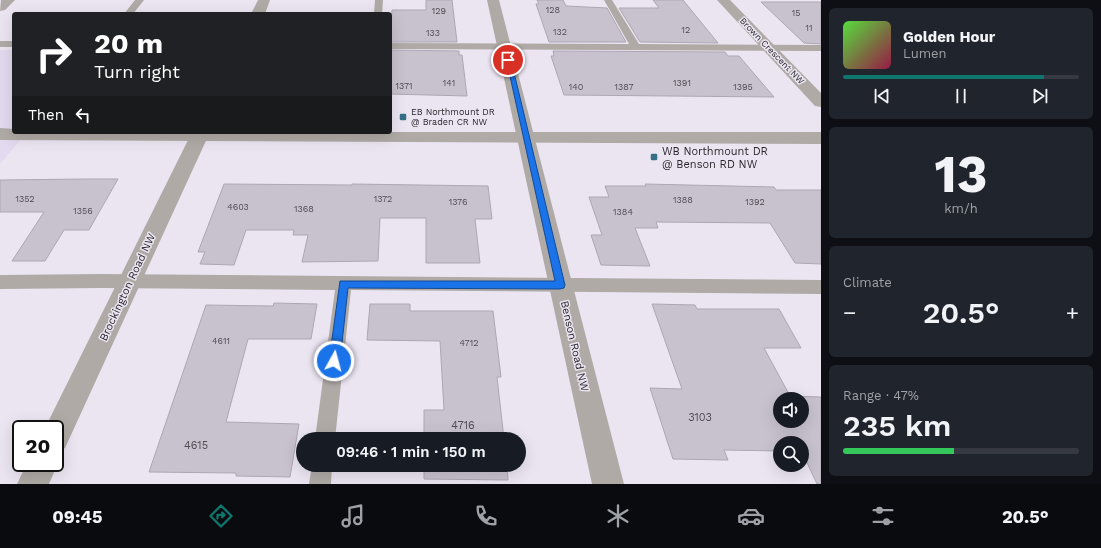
<!DOCTYPE html>
<html lang="en">
<head>
<meta charset="utf-8">
<style>
	body { margin:0; font-family:"Work Sans",sans-serif; background:#20242c; color:#f1f3f6; height:100vh; display:flex; flex-direction:column; font-size:15px; white-space:nowrap }
	* { box-sizing:border-box; margin:0 }
	p { font-size:13px; color:#9ea1a6 }
	.icon { flex:none; width:22px; height:22px; fill:none; stroke:currentColor; stroke-width:2; stroke-linecap:round; stroke-linejoin:round }
	.map { position:relative; flex:1; overflow:hidden }
	.details { display:flex; flex-direction:column; gap:8px; padding:8px; background:#0d0f14; width:280px }
	.details>* { flex:none }
	.top-card { position:absolute; left:12px; top:12px; width:380px; height:122px; border-radius:4px; box-shadow:0 4px 16px #0002; background:#202124; color:#fff; overflow:hidden }
	.tools { position:absolute; left:773px; top:392px; display:grid; gap:8px }
	.tools a { display:grid; place-items:center; width:36px; height:36px; border-radius:50%; background:#171b24; box-shadow:0 4px 16px #0002; font-size:20px }
	.speed { position:absolute; left:12px; top:420px; display:flex; gap:8px; font-size:20px; font-weight:700; text-align:center }
	.speed>* { display:grid; place-content:center; width:52px; height:52px; border-radius:50%; background:#171b24; box-shadow:0 4px 16px #0002; line-height:1 }
	.speed .limit { border:2px solid #111; border-radius:6px; background:#fff; color:#111 }
	.pin { position:absolute; display:grid; place-items:center; width:34px; height:34px; color:#fff; margin:-17px; border:2px solid #fff; border-radius:50%; box-shadow:0 1px 4px #0007 }
	.me { position:absolute; width:44px; margin:-22px; rotate:7deg; stroke-linejoin:round; filter:drop-shadow(0 0 3px #0008) }
	.turn { display:flex; align-items:center; gap:14px; height:84px; padding:0 16px; font-size:18px }
	.turn .icon { width:52px; height:52px; stroke-width:2.5 }
	.turn b { display:block; font-size:28px; line-height:34px }
	.then { display:flex; align-items:center; height:38px; padding:0 16px; background:#0003; gap:8px; font-size:15px }
	.big { font-size:30px; font-weight:600; line-height:1.1 }
	.details .widget { flex:1; display:flex; flex-direction:column; justify-content:center; gap:6px; min-width:0; padding:0 14px; border-radius:6px; background:#20242c }
	.details .dial { align-items:center; gap:0 }
	.dial b { font-size:52px; line-height:1 }
	.song { display:flex; align-items:center; gap:12px }
	.cover { width:48px; height:48px; border-radius:6px; background:linear-gradient(135deg,hsl(110 70% 55%),hsl(340 70% 35%)) }
	.played { height:4px; border-radius:2px; background:linear-gradient(90deg,#0f766e 85%,#363941 85%) }
	.keys { display:flex; justify-content:space-around; direction:ltr }
	.heat { display:flex; justify-content:space-between; align-items:center; font-size:22px; direction:ltr }
	.charge { height:6px; border-radius:3px; background:linear-gradient(90deg,#34c759 47%,#363941 0) }
	.trip { position:absolute; left:296px; top:432px; width:230px; height:40px; border-radius:20px; background:#171b24; box-shadow:0 4px 16px #0002; font-weight:600; line-height:40px; text-align:center }
	.tabs { display:flex; height:64px; justify-content:space-around; align-items:center; background:#090b0e; color:#9ea1a6 }
	.tabs .icon { width:28px; height:28px }
	.tabs .active { color:#0f766e }
	.tabs b { font-size:18px; color:#f1f3f6 }
	main { display:flex; flex:1; min-height:0 }
	.map>svg:first-child { display:block }
	.built { fill:#e3daef }
	.building { fill:#c8c2cf; stroke:#aca7b3; fill-rule:evenodd }
	.lines { fill:none; stroke-linecap:round; stroke-linejoin:round }
	.service { fill:#afaaa6; fill-rule:evenodd }
	.minor { fill:#afaaa6; fill-rule:evenodd }
	.tertiary { fill:#afaaa6; fill-rule:evenodd }
	.route { fill:#1a73e8; stroke:#114b97 }
	.poi-dot { fill:#356f88; stroke:#ebe5f2; stroke-width:1.5 }
	.labels { text-anchor:middle; stroke-width:3; stroke-linejoin:round; paint-order:stroke }
	.number-label { font-size:9px; fill:#4f4c53 }
	.far-street-label { font-size:9px; fill:#27252a; stroke:#ebe5f2 }
	.far-poi-label { font-size:9px; fill:#27252a; stroke:#ebe5f2; text-anchor:start }
	.poi-label { font-size:11px; fill:#27252a; stroke:#ebe5f2; text-anchor:start }
	.street-label { font-size:11px; fill:#27252a; stroke:#ebe5f2 }
	.near-number-label { font-size:11px; fill:#4f4c53 }
</style>
</head>
<body>
<main>
<div class="map">
<svg width="821" height="484" viewBox="0 0 821 484">
	<rect width="100%" height="100%" fill="#ebe5f2"/>
	<path class="built" d="M0 50H14V132H27L0 164Z"/>
	<path class="building" d="M426 0H452L457 42H390L392 10H426Z
		M537 0H563L566 6 607 8 626 42H549L536 4H539Z
		M653 0H683L718 43 640 42 619 8H659Z
		M761 2H821V44L804 43Z
		M390 50 459 51V55H462L467 96 390 94Z
		M553 51 725 52 728 56H739L774 97 564 95 551 56H554Z
		M84 179H118L89 230H64L45 261H12L44 212H0V180Z
		M224 184 352 185V184L488 186 492 219H475L480 263H426V218H380L378 261 302 262 308 235H293L294 230H246L234 265 200 264 205 252H198Z
		M645 184 774 187 776 190H821V264L795 263 770 223 656 222 658 228H635L650 266 601 265 591 235H602L589 197H609L605 186H646Z
		M274 303 317 304 311 339H248L226 422 299 424 290 477 236 476V473L149 472 206 305 273 306Z
		M370 304H410V311H493L501 377H497L504 439H424V410H444L440 341 367 340Z
		M652 304 695 305 697 309H779L801 348H764L790 396 821 397V484H817L802 452V443H780V451L724 450 728 460 673 459 650 388 682 389ZM780 399H802V421H780Z
		M424 465H507L508 480 424 479Z"/>
	<g class="lines">
		<path class="service" d="M135 0H144L133 14H124Z
			M375 0H383L382 14H374Z
			M604 0H612L639 44 821 45V51L390 49V43L629 44Z
			M0 41H14V47H0Z
			M102 274 821 280V294L351 290 335 439H315L335 290 102 288 0 289V275Z
			M312 465H332L331 484H309Z"/>
		<path class="minor" d="M258 0H270L265 14H251Z
			M487 0H499L624 484H592Z
			M717 0H730L821 93V107L815 106Z
			M192 132H210L65 448 55 453V429H44L45 428Z
			M55 455 58 463 49 484H17L27 463H55Z"/>
		<path class="tertiary" d="M1 0H15L5 10 0 11Z
			M0 128 14 129V132H821V144L0 140Z"/>
	</g>
	<path class="route" d="M506 58 511 60 565 285 564 288 560 289 348 288 340 361 338 365 334 367 331 365 329 361 340 281H555Z"/>
	<g class="poi-dot">
		<rect x="399" y="113" width="8" height="8" rx="2"/>
		<rect x="650" y="153" width="8" height="8" rx="2"/>
	</g>
	<g class="labels">
		<g class="number-label">
			<text x="553" y="13">128</text>
			<text x="439" y="14">129</text>
			<text x="796" y="16">15</text>
			<text x="809" y="31">11</text>
			<text x="686" y="33">12</text>
			<text x="560" y="35">132</text>
			<text x="433" y="36">133</text>
			<text x="449" y="86">141</text>
			<text x="682" y="86">1391</text>
			<text x="404" y="89">1371</text>
			<text x="576" y="90">140</text>
			<text x="624" y="90">1387</text>
			<text x="743" y="90">1395</text>
			<text x="25" y="202">1352</text>
			<text x="383" y="202">1372</text>
			<text x="683" y="203">1388</text>
			<text x="458" y="205">1376</text>
			<text x="755" y="205">1392</text>
			<text x="238" y="210">4603</text>
			<text x="304" y="212">1368</text>
			<text x="83" y="214">1356</text>
			<text x="623" y="215">1384</text>
			<text x="221" y="344">4611</text>
			<text x="469" y="346">4712</text>
		</g>
		<g class="far-street-label">
			<text transform="translate(772 51) rotate(46)" y="3">Brown Crescent NW</text>
		</g>
		<g class="far-poi-label">
			<text x="411" y="115">EB Northmount DR<tspan x="411" dy="10">@ Braden CR NW</tspan></text>
		</g>
		<g class="poi-label">
			<text x="662" y="155">WB Northmount DR<tspan x="662" dy="13">@ Benson RD NW</tspan></text>
		</g>
		<g class="street-label">
			<text transform="translate(127 287) rotate(-65)" y="4">Brockington Road NW</text>
			<text transform="translate(575 346) rotate(77)" y="4">Benson Road NW</text>
		</g>
		<g class="near-number-label">
			<text x="700" y="421">3103</text>
			<text x="463" y="429">4716</text>
			<text x="196" y="449">4615</text>
		</g>
	</g>
</svg>
<div class="tools">
<a><svg class="icon" aria-label="sound" viewBox="0 0 24 24"><path d="M4 9h4l5-4v14l-5-4H4zM17 9q2 3 0 6"/></svg></a>
<a><svg class="icon" aria-label="search" viewBox="0 0 24 24"><circle cx="10" cy="10" r="6"/><path d="M15 15l6 6"/></svg></a>
</div>
<div class="speed"><div class="limit">20</div></div>
<div class="pin" style="left:508px;top:60px;background:#d93025"><svg class="icon" aria-label="arrive" viewBox="0 0 24 24"><path d="M6 21V4h12l-3 4 3 4H6"/></svg></div>
<svg class="me" style="left:334px;top:361px" viewBox="-20 -20 40 40"><circle r="17" fill="#1a73e8" stroke="#fff" stroke-width="3"/><path d="M0-11L8 9 0 5-8 9z" fill="#fff"/></svg>
<div class="trip">09:46 · 1 min · 150 m</div>
<div class="top-card">
<div class="turn"><svg class="icon" aria-label="right" viewBox="0 0 24 24"><path d="M7 20v-9h11M14 6l5 5-5 5"/></svg><div><b>20 m</b>Turn right</div></div>
<div class="then">Then<svg class="icon" aria-label="left" viewBox="0 0 24 24"><path d="M17 20v-9H6M10 6l-5 5 5 5"/></svg></div>
</div>
</div>
<section class="details">
<div class="widget">
<div class="song"><i class="cover"></i><div><b>Golden Hour</b><p>Lumen</p></div></div>
<div class="played"></div>
<div class="keys"><svg class="icon" aria-label="previous" viewBox="0 0 24 24"><path d="M18 5L8 12l10 7zM5 5v14"/></svg><svg class="icon" aria-label="pause" viewBox="0 0 24 24"><path d="M8 5v14M16 5v14"/></svg><svg class="icon" aria-label="next" viewBox="0 0 24 24"><path d="M6 5l10 7-10 7zM19 5v14"/></svg></div>
</div>
<div class="widget dial"><b>13</b><p>km/h</p></div>
<div class="widget"><p>Climate</p>
<div class="heat"><a>−</a><b class="big">20.5°</b><a>+</a></div>
</div>
<div class="widget"><p>Range · 47%</p><b class="big">235 km</b><div class="charge"></div></div>
</section>
</main>
<nav class="tabs">
<b>09:45</b>
<svg class="icon active" aria-label="directions" viewBox="0 0 24 24"><path d="M12 3l9 9-9 9-9-9zM9 14v-3h6M13 9l2 2-2 2"/></svg>
<svg class="icon" aria-label="music" viewBox="0 0 24 24"><path d="M9 18V5l10-2v13"/><circle cx="6" cy="18" r="3"/><circle cx="16" cy="16" r="3"/></svg>
<svg class="icon" aria-label="phone" viewBox="0 0 24 24"><path d="M5 4h4l2 5-3 2q2 4 5 5l2-3 5 2v4C11 20 4 13 5 4z"/></svg>
<svg class="icon" aria-label="climate" viewBox="0 0 24 24"><path d="M12 3v18M4 7l16 10M4 17L20 7"/></svg>
<svg class="icon" aria-label="car" viewBox="0 0 24 24"><path d="M5 17H2v-5l4-1 3-4h7l3 4 3 1v5h-3M9 17h6M6 11h13"/><circle cx="7" cy="17" r="2"/><circle cx="17" cy="17" r="2"/></svg>
<svg class="icon" aria-label="filters" viewBox="0 0 24 24"><path d="M4 7h16M4 17h16"/><circle cx="9" cy="7" r="2"/><circle cx="15" cy="17" r="2"/></svg>
<b>20.5°</b>
</nav>
</body>
</html>
